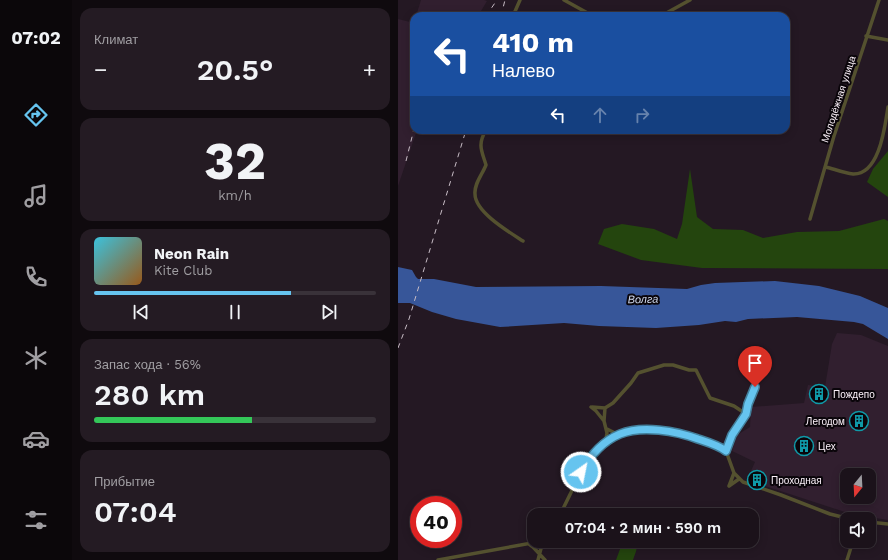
<!DOCTYPE html>
<html lang="ru">
<head>
<meta charset="utf-8">
<style>
	body { margin:0; font-family:"Work Sans",sans-serif; background:#241b23; color:#f1f3f6; height:100vh; display:flex; flex-direction:column; font-size:15px; white-space:nowrap }
	* { box-sizing:border-box; margin:0 }
	p { font-size:13px; color:#a09ea2 }
	.icon { flex:none; width:22px; height:22px; fill:none; stroke:currentColor; stroke-width:2; stroke-linecap:round; stroke-linejoin:round }
	.map { position:relative; flex:1; overflow:hidden }
	.side { display:flex; flex-direction:column; gap:8px; padding:8px; background:#0f0a0e; width:326px }
	.side>* { flex:none }
	.hud { position:absolute; left:12px; top:12px; width:380px; height:122px; border-radius:12px; box-shadow:0 2px 10px #0003,0 0 0 1px #393239; background:#1a4fa0; color:#fff; overflow:hidden }
	.needle { width:26px; rotate:198deg }
	.fabs { position:absolute; left:442px; top:468px; display:grid; gap:8px }
	.fabs a { display:grid; place-items:center; width:36px; height:36px; border-radius:8px; background:#1b121a; box-shadow:0 2px 10px #0003,0 0 0 1px #393239; font-size:20px }
	.speed { position:absolute; left:12px; top:496px; display:flex; gap:8px; font-size:20px; font-weight:700; text-align:center }
	.speed>* { display:grid; place-content:center; width:52px; height:52px; border-radius:50%; background:#1b121a; box-shadow:0 2px 10px #0003,0 0 0 1px #393239; line-height:1 }
	.speed .limit { border:6px solid #d22; background:#fff; color:#111 }
	.pin { position:absolute; display:grid; place-items:center; width:34px; height:34px; color:#fff; margin:-41px -17px; border-radius:50% 50% 50% 0; rotate:-45deg; box-shadow:0 0 4px #0007 }
	.pin .icon { rotate:45deg }
	.me { position:absolute; width:44px; margin:-22px; rotate:33deg; stroke-linejoin:round; filter:drop-shadow(0 0 3px #0008) }
	.turn { display:flex; align-items:center; gap:14px; height:84px; padding:0 16px; font-size:18px }
	.turn .icon { width:52px; height:52px; stroke-width:2.5 }
	.turn b { display:block; font-size:28px; line-height:34px }
	.lanes { display:flex; align-items:center; height:38px; padding:0 16px; background:#0003; justify-content:center; gap:20px; direction:ltr }
	.lanes .off { opacity:.35 }
	.big { font-size:30px; font-weight:600; line-height:1.1 }
	.side .widget { flex:1; display:flex; flex-direction:column; justify-content:center; gap:6px; min-width:0; padding:0 14px; border-radius:12px; background:#241b23 }
	.side .dial { align-items:center; gap:0 }
	.dial b { font-size:52px; line-height:1 }
	.song { display:flex; align-items:center; gap:12px }
	.cover { width:48px; height:48px; border-radius:6px; background:linear-gradient(135deg,hsl(190 70% 55%),hsl(30 70% 35%)) }
	.played { height:4px; border-radius:2px; background:linear-gradient(90deg,#66c4ef 70%,#393239 70%) }
	.keys { display:flex; justify-content:space-around; direction:ltr }
	.heat { display:flex; justify-content:space-between; align-items:center; font-size:22px; direction:ltr }
	.charge { height:6px; border-radius:3px; background:linear-gradient(90deg,#34c759 56%,#393239 0) }
	.trip { position:absolute; left:129px; top:508px; width:232px; height:40px; border-radius:12px; background:#1b121a; box-shadow:0 2px 10px #0003,0 0 0 1px #393239; font-weight:600; line-height:40px; text-align:center }
	main { display:flex; flex:1; min-height:0 }
	.tabs { display:flex; flex-direction:column; width:72px; justify-content:space-around; align-items:center; background:#0b070a; color:#a09ea2 }
	.tabs .icon { width:28px; height:28px }
	.tabs .current { color:#66c4ef }
	.tabs b { font-size:18px; color:#f1f3f6 }
	.map>svg:first-child { display:block }
	.built { fill:#311f2f; fill-rule:evenodd }
	.green { fill:#24450e }
	.water { fill:#375699 }
	.lines { fill:none; stroke-linecap:round; stroke-linejoin:round }
	.minor { stroke:#54512f; stroke-width:3.5 }
	.rail { stroke:#c8bdc6; stroke-width:1; stroke-dasharray:5 5; stroke-linecap:butt }
	.route-casing { stroke:#427f9b; stroke-width:10 }
	.route { stroke:#66c4ef; stroke-width:7 }
	.labels { text-anchor:middle; stroke-width:4; stroke-linejoin:round; paint-order:stroke }
	.street-label { font-size:10px; fill:#fbf1f9; stroke:#0a050a }
	.poi-label { font-size:10px; fill:#fbf1f9; stroke:#0a050a; text-anchor:start }
	.water-label { font-size:11px; font-style:italic; fill:#d0daed; stroke:#0a050a }
</style>
</head>
<body>
<main>
<nav class="tabs">
<b>07:02</b>
<svg class="icon current" aria-label="directions" viewBox="0 0 24 24"><path d="M12 3l9 9-9 9-9-9zM9 14v-3h6M13 9l2 2-2 2"/></svg>
<svg class="icon" aria-label="music" viewBox="0 0 24 24"><path d="M9 18V5l10-2v13"/><circle cx="6" cy="18" r="3"/><circle cx="16" cy="16" r="3"/></svg>
<svg class="icon" aria-label="phone" viewBox="0 0 24 24"><path d="M5 4h4l2 5-3 2q2 4 5 5l2-3 5 2v4C11 20 4 13 5 4z"/></svg>
<svg class="icon" aria-label="climate" viewBox="0 0 24 24"><path d="M12 3v18M4 7l16 10M4 17L20 7"/></svg>
<svg class="icon" aria-label="car" viewBox="0 0 24 24"><path d="M5 17H2v-5l4-1 3-4h7l3 4 3 1v5h-3M9 17h6M6 11h13"/><circle cx="7" cy="17" r="2"/><circle cx="17" cy="17" r="2"/></svg>
<svg class="icon" aria-label="filters" viewBox="0 0 24 24"><path d="M4 7h16M4 17h16"/><circle cx="9" cy="7" r="2"/><circle cx="15" cy="17" r="2"/></svg>
</nav>
<section class="side">
<div class="widget"><p>Климат</p>
<div class="heat"><a>−</a><b class="big">20.5°</b><a>+</a></div>
</div>
<div class="widget dial"><b>32</b><p>km/h</p></div>
<div class="widget">
<div class="song"><i class="cover"></i><div><b>Neon Rain</b><p>Kite Club</p></div></div>
<div class="played"></div>
<div class="keys"><svg class="icon" aria-label="previous" viewBox="0 0 24 24"><path d="M18 5L8 12l10 7zM5 5v14"/></svg><svg class="icon" aria-label="pause" viewBox="0 0 24 24"><path d="M8 5v14M16 5v14"/></svg><svg class="icon" aria-label="next" viewBox="0 0 24 24"><path d="M6 5l10 7-10 7zM19 5v14"/></svg></div>
</div>
<div class="widget"><p>Запас хода · 56%</p><b class="big">280 km</b><div class="charge"></div></div>
<div class="widget"><p>Прибытие</p><b class="big">07:04</b></div>
</section>
<div class="map">
<svg width="490" height="560" viewBox="0 0 490 560">
	<rect width="100%" height="100%" fill="#241823"/>
	<path class="built" d="M23 0H86L89 1 80 16H18Z
		M0 19 16 23V130H19L0 186Z
		M439 333 463 335 490 346V520L453 514 349 480 357 462 334 451 339 435 352 427 353 407 406 403 410 385 427 387 434 344ZM449 475H471V497H449Z"/>
	<path class="green" d="M490 151V197L469 182 475 169Z
		M292 169 299 217 315 229 345 230 365 238 399 232 441 231 486 219 490 221V269L304 268 243 260 200 244 206 229 224 224 256 229 279 239 284 224Z
		M225 541H237C241 548 237 553 235 560H218Z"/>
	<path class="water" d="M0 267 14 270 18 277 20 279H36L78 287 203 286 289 289 303 285 317 283 377 281 421 286 462 296 490 308V339L465 324 456 322 399 317 350 319 338 322 327 321 301 325 258 328 201 326 166 323 102 327 58 319 34 312 12 303H0Z"/>
	<g class="lines">
		<path class="minor" d="M166 0 195 16
			M115 16 122 0
			M263 16 292 0
			M468 36 490 40
			M88 130C79 145 84 151 88 165 84 175 76 184 77 194 77 212 111 232 125 241
			M428 167C436 169 446 173 455 174 482 175 487 125 490 107
			M412 219 436 136 481 0
			M193 407 198 411 206 421
			M194 407 207 408
			M207 408 215 403 233 383 240 373 266 365H275L291 370H298L312 398 336 406 348 414
			M207 408 206 421 209 433 207 444
			M209 429 217 433 222 434
			M328 451 334 435 348 414 350 404 357 387
			M331 486 336 473
			M331 486 341 479
			M162 515 183 472 195 453 213 439 222 434 243 430 281 433 320 446 328 451 336 473 345 482 383 495 432 514 452 519
			M471 522 490 524
			M131 544 135 547 147 560
			M40 560 145 541
			M140 560 145 541
			M449 560 455 541"/>
		<path class="rail" d="M88 16 99 0
			M103 16 107 0
			M8 161 16 129
			M0 348 11 319 68 130"/>
	</g>
	<g class="lines">
		<defs>
			<path id="route" d="M183 472C192 456 205 441 222 434 244 425 278 431 300 439 309 442 320 445 328 451L334 435 348 414 350 404 357 387"/>
		</defs>
		<use href="#route" class="route-casing"/>
		<use href="#route" class="route"/>
	</g>
	<defs>
		<symbol id="building-ring" viewBox="-11 -11 22 22"><circle r="9.5" fill="#0a050a" stroke="#0f9aa8" stroke-width="1.5"/><path d="M-4-6H4V6H1V3H-1V6H-4ZM-2.5-4.3h1.7v1.8h-1.7ZM.8-4.3h1.7v1.8H.8ZM-2.5-1h1.7V.8h-1.7ZM.8-1h1.7V.8H.8Z" fill="#0f9aa8"/></symbol>
	</defs>
	<g fill-rule="evenodd">
		<use href="#building-ring" x="410" y="383" width="22" height="22"/>
		<use href="#building-ring" x="450" y="410" width="22" height="22"/>
		<use href="#building-ring" x="395" y="435" width="22" height="22"/>
		<use href="#building-ring" x="348" y="469" width="22" height="22"/>
	</g>
	<g class="labels">
		<g class="street-label">
			<text transform="translate(440 99) rotate(-72)" y="4">Молодёжная улица</text>
		</g>
		<g class="poi-label">
			<text x="435" y="398">Пождепо</text>
			<text x="447" y="425" text-anchor="end">Легодом</text>
			<text x="420" y="450">Цех</text>
			<text x="373" y="484">Проходная</text>
		</g>
		<g class="water-label">
			<text transform="translate(245 299) rotate(-1)" y="4">Волга</text>
		</g>
	</g>
</svg>
<div class="fabs">
<a><svg class="needle" viewBox="-14 -14 28 28"><path d="M0-13l5 13h-10z" fill="#e53935"/><path d="M0 13l5-13h-10z" fill="#a09ea2"/></svg></a>
<a><svg class="icon" aria-label="sound" viewBox="0 0 24 24"><path d="M4 9h4l5-4v14l-5-4H4zM17 9q2 3 0 6"/></svg></a>
</div>
<div class="speed"><div class="limit">40</div></div>
<div class="pin" style="left:357px;top:387px;background:#d93025"><svg class="icon" aria-label="arrive" viewBox="0 0 24 24"><path d="M6 21V4h12l-3 4 3 4H6"/></svg></div>
<svg class="me" style="left:183px;top:472px" viewBox="-20 -20 40 40"><circle r="17" fill="#66c4ef" stroke="#fff" stroke-width="3"/><path d="M0-11L8 9 0 5-8 9z" fill="#fff"/></svg>
<div class="trip">07:04 · 2 мин · 590 m</div>
<div class="hud">
<div class="turn"><svg class="icon" aria-label="left" viewBox="0 0 24 24"><path d="M17 20v-9H6M10 6l-5 5 5 5"/></svg><div><b>410 m</b>Налево</div></div>
<div class="lanes"><svg class="icon" aria-label="left" viewBox="0 0 24 24"><path d="M17 20v-9H6M10 6l-5 5 5 5"/></svg><svg class="icon off" aria-label="ahead" viewBox="0 0 24 24"><path d="M12 20V5M6 11l6-6 6 6"/></svg><svg class="icon off" aria-label="right" viewBox="0 0 24 24"><path d="M7 20v-9h11M14 6l5 5-5 5"/></svg></div>
</div>
</div>
</main>
</body>
</html>
